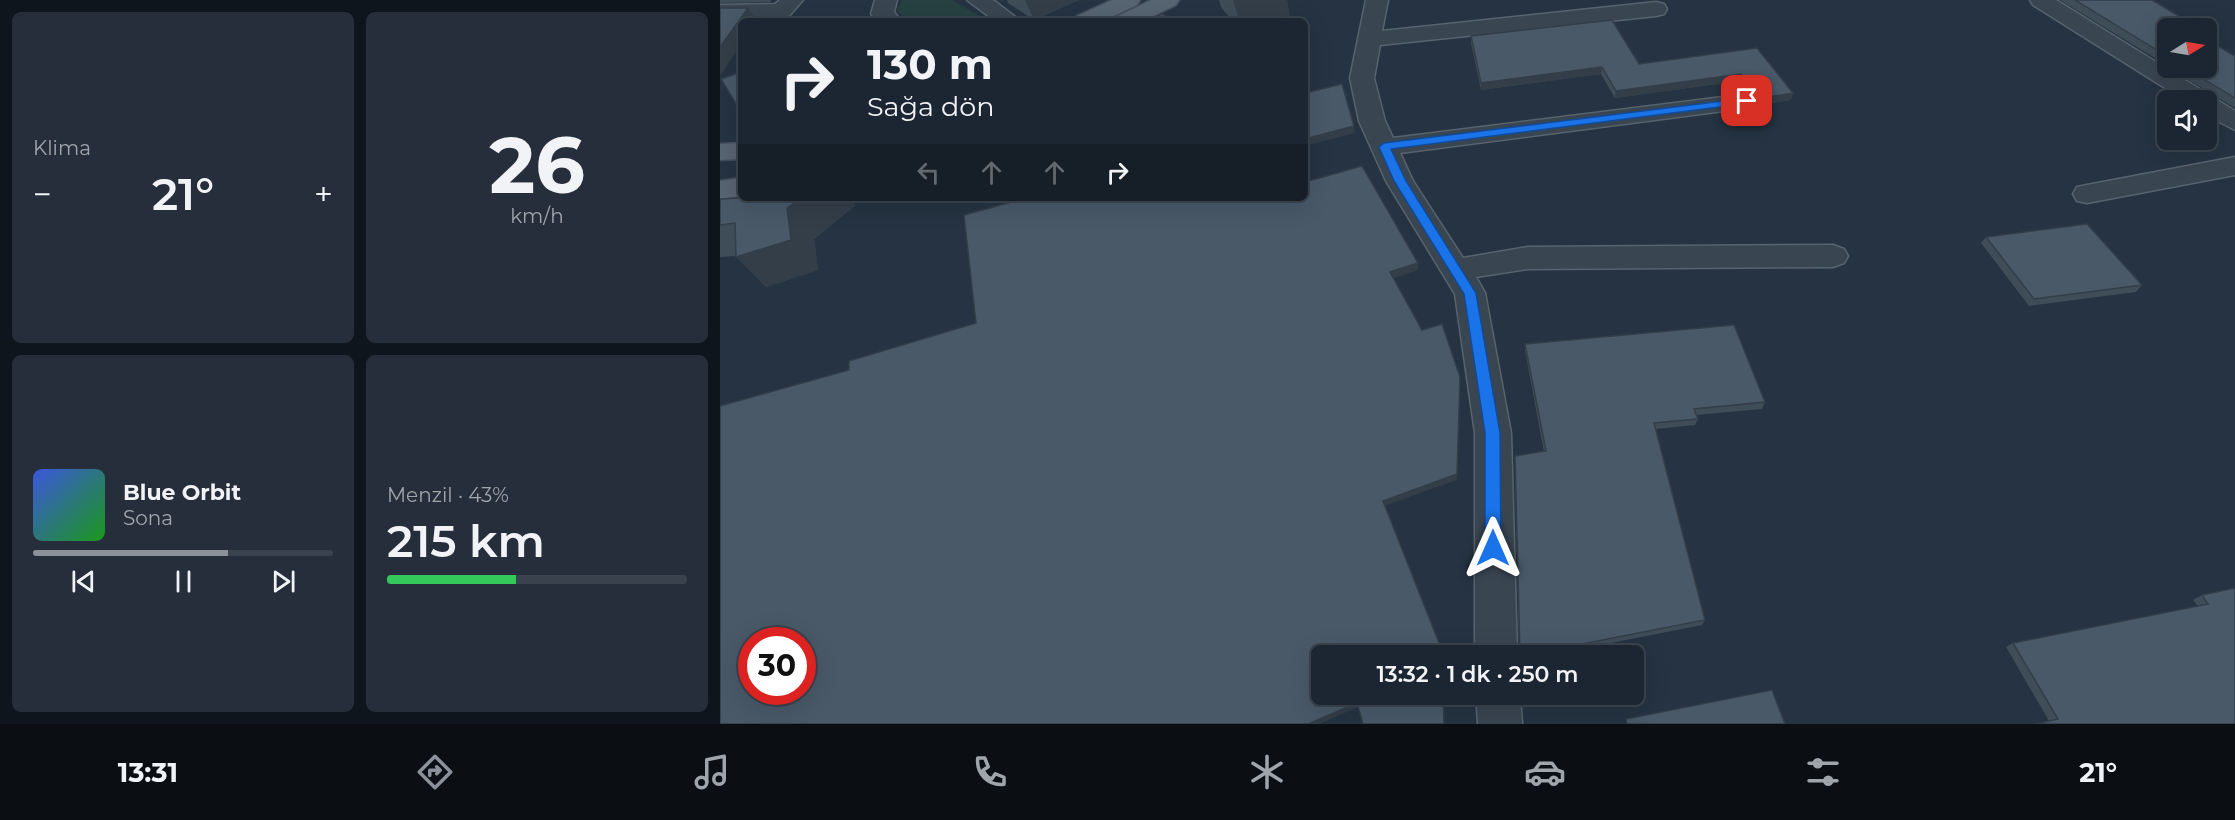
<!DOCTYPE html>
<html lang="tr">
<head>
<meta charset="utf-8">
<style>
	body { margin:0; font-family:Montserrat,sans-serif; background:#252e3a; color:#f1f3f6; height:100vh; display:flex; flex-direction:column; font-size:22px; white-space:nowrap }
	* { box-sizing:border-box; margin:0 }
	p { font-size:20px; color:#a0a5ac }
	.icon { flex:none; width:33px; height:33px; fill:none; stroke:currentColor; stroke-width:2; stroke-linecap:round; stroke-linejoin:round }
	.map { position:relative; flex:1; overflow:hidden }
	.sheet { display:flex; flex-direction:column; gap:12px; padding:12px; background:#0f151c; width:720px }
	.sheet>* { flex:none }
	.top-card { position:absolute; left:18px; top:18px; width:570px; height:183px; border-radius:9px; box-shadow:0 6px 24px #0002,0 0 0 2px #3a434d; background:#1c2632; color:#f1f3f6; overflow:hidden }
	.needle { width:39px; rotate:79deg }
	.fabs { position:absolute; left:1437px; top:18px; display:grid; gap:12px }
	.fabs a { display:grid; place-items:center; width:60px; height:60px; border-radius:9px; background:#1c2632; box-shadow:0 6px 24px #0002,0 0 0 2px #3a434d; font-size:30px }
	.speed { position:absolute; left:18px; top:627px; display:flex; gap:12px; font-size:30px; font-weight:700; text-align:center }
	.speed>* { display:grid; place-content:center; width:78px; height:78px; border-radius:50%; background:#1c2632; box-shadow:0 6px 24px #0002,0 0 0 2px #3a434d; line-height:1 }
	.speed .limit { border:9px solid #d22; background:#fff; color:#111 }
	.pin { position:absolute; display:grid; place-items:center; width:51px; height:51px; color:#fff; margin:-26px; border-radius:12px; box-shadow:0 3px 9px #0006 }
	.me { position:absolute; width:66px; margin:-33px; rotate:0deg; stroke-linejoin:round; filter:drop-shadow(0 0 4px #0008) }
	.turn { display:flex; align-items:center; gap:21px; height:126px; padding:0 30px; font-size:27px }
	.turn .icon { width:78px; height:78px; stroke-width:2.5 }
	.turn b { display:block; font-size:42px; line-height:51px }
	.lanes { display:flex; align-items:center; height:57px; padding:0 30px; background:#0003; justify-content:center; gap:30px; direction:ltr }
	.lanes .off { opacity:.35 }
	.big { font-size:45px; font-weight:600; line-height:1.1 }
	.sheet .tile { flex:1; display:flex; flex-direction:column; justify-content:center; gap:9px; min-width:0; padding:0 21px; border-radius:9px; background:#252e3a }
	.sheet .dial { align-items:center; gap:0 }
	.dial b { font-size:78px; line-height:1 }
	.song { display:flex; align-items:center; gap:18px }
	.cover { width:72px; height:72px; border-radius:9px; background:linear-gradient(135deg,hsl(230 70% 55%),hsl(120 70% 35%)) }
	.played { height:6px; border-radius:3px; background:linear-gradient(90deg,#8c9099 65%,#3a434d 65%) }
	.keys { display:flex; justify-content:space-around; direction:ltr }
	.heat { display:flex; justify-content:space-between; align-items:center; font-size:33px; direction:ltr }
	.charge { height:9px; border-radius:4px; background:linear-gradient(90deg,#34c759 43%,#3a434d 0) }
	.sheet .tiles { flex:1; display:grid; gap:12px; grid-template-columns:repeat(2,1fr) }
	.trip { position:absolute; left:591px; top:645px; width:333px; height:60px; border-radius:9px; background:#1c2632; box-shadow:0 6px 24px #0002,0 0 0 2px #3a434d; font-weight:600; line-height:60px; text-align:center }
	.menu { display:flex; height:96px; justify-content:space-around; align-items:center; background:#0b0f14; color:#a0a5ac }
	.menu .icon { width:42px; height:42px }
	.menu .selected { color:#8c9099 }
	.menu b { font-size:27px; color:#f1f3f6 }
	main { display:flex; flex:1; min-height:0 }
	.map>svg:first-child { display:block }
	.green { fill:#274143 }
	.lines { fill:none; stroke-linecap:round; stroke-linejoin:round }
	.minor-casing { stroke:#57636e; stroke-width:3 }
	.major-casing { stroke:#434e5a; stroke-width:3 }
	.minor { fill:#394551; fill-rule:evenodd }
	.major { fill:#576471; fill-rule:evenodd }
	.wall { fill:#3f4d59 }
	.shaded-wall { fill:#333e49 }
	.building { fill:#495968; stroke:#333e49; stroke-width:1.5; fill-rule:evenodd }
	.route { fill:#1a73e8; stroke:#114b97; stroke-width:1.5 }
</style>
</head>
<body>
<main>
<section class="sheet">
<div class="tiles">
<div class="tile"><p>Klima</p>
<div class="heat"><a>−</a><b class="big">21°</b><a>+</a></div>
</div>
<div class="tile dial"><b>26</b><p>km/h</p></div>
<div class="tile">
<div class="song"><i class="cover"></i><div><b>Blue Orbit</b><p>Sona</p></div></div>
<div class="played"></div>
<div class="keys"><svg class="icon" aria-label="previous" viewBox="0 0 24 24"><path d="M18 5L8 12l10 7zM5 5v14"/></svg><svg class="icon" aria-label="pause" viewBox="0 0 24 24"><path d="M8 5v14M16 5v14"/></svg><svg class="icon" aria-label="next" viewBox="0 0 24 24"><path d="M6 5l10 7-10 7zM19 5v14"/></svg></div>
</div>
<div class="tile"><p>Menzil · 43%</p><b class="big">215 km</b><div class="charge"></div></div>
</div>
</section>
<div class="map">
<svg width="1515" height="724" viewBox="0 0 1515 724">
	<rect width="100%" height="100%" fill="#253342"/>
	<path class="green" d="M182 0H232L268 21H189L177 11Z"/>
	<g class="lines">
		<defs>
			<path id="minor" d="M60 0H83L69 16 61 18 0 19V5L55 4Z
				M155 0H177L174 12 181 21H157L151 14Z
				M247 0H273L301 21H275Z
				M646 0H668L662 31 936 2 944 4 947 9 944 14 936 16 660 45 654 78 665 121 673 138 1027 94 1036 96 1039 101 1036 106 1027 108 680 153 693 181 743 258 808 247 1113 245 1124 249 1128 256 1124 263 1113 267 808 269 756 277 765 293 791 433 797 656H755V433L735 294 666 181 639 121 630 78Z
				M1310 0H1336L1515 111V130L1486 115V100H1464L1313 5Z
				M1515 157V175L1367 203 1357 201 1353 194 1357 187 1367 185Z
				M756 694H800L802 724H758Z"/>
			<path id="major" d="M392 0H420L417 5 383 21H354L357 16Z
				M431 0H459L456 5 423 21H395L398 16Z
				M21 143V159L0 160V144Z
				M21 178V196L0 199V181Z"/>
		</defs>
		<use href="#minor" class="minor-casing"/>
		<use href="#major" class="major-casing"/>
		<use href="#minor" class="minor"/>
		<use href="#major" class="major"/>
	</g>
	<path class="wall" d="M0 0H51L50 2 0 3Z
		M287 0H359L314 20 288 3Z
		M499 0H567L570 18 561 21H512L501 7Z
		M1340 0H1432L1448 28V66Z
		M751 36 919 64 1037 48 1071 100 1039 105 1041 100 1038 95 1027 92 1019 81 895 98 881 74 761 90 751 43Z
		M1515 56V108L1449 68H1486Z
		M0 199 136 205 94 239 98 270 46 287 16 256 0 257Z
		M1266 237 1422 285 1416 292 1309 306 1261 243Z
		M805 344 1045 402 1042 409 976 415 978 419 975 425 936 429 985 620 982 625 825 656H799L795 456 824 452 805 351Z
		M1515 588V724L1329 721 1286 647 1293 643 1478 606 1473 600 1482 595Z"/>
	<path class="shaded-wall" d="M305 0H359L314 20Z
		M513 0H567L570 18 561 21H519Z
		M28 8 37 21H21V44L0 76V47Z
		M882 67 881 74 761 90V83Z
		M1021 74 1019 81 895 98 896 91Z
		M1073 93 1071 100 1039 105 1042 98Z
		M634 126 635 133 585 146V139Z
		M81 198H130L136 205 94 239 98 270 46 287 16 257 67 208Z
		M698 263V270L671 279 670 272Z
		M740 384 737 480 664 506 663 501Z
		M637 703 638 707 599 724H588Z"/>
	<path class="building" d="M1355 0H1432L1479 28H1448V57Z
		M0 8H28L0 47Z
		M442 14 456 21H428Z
		M892 20 919 64 1037 48 1073 93 1042 98 1043 93 1040 88 1029 85 1021 74 896 91 882 67 761 83 751 36Z
		M1486 39 1515 56V98L1465 68H1486Z
		M21 72V106L18 107 1 79Z
		M622 84 634 126 585 139V93Z
		M642 166 698 263 670 272 702 330 722 324 740 377 737 474 663 501 721 648 722 656H602V694H723L724 724H643L637 703 588 724H0V406L129 370V361L256 323 244 215 306 198H524L525 200 530 198H585V182ZM32 640H82V692H32Z
		M21 198H81L67 208 71 240 16 257 15 223 0 225V199Z
		M1367 224 1422 285 1314 299 1266 237Z
		M1014 325 1045 402 974 409 978 419 934 423 985 620 800 656 795 456 826 451 805 344Z
		M1515 588V724H1316L1338 719 1293 643 1488 604 1482 595Z
		M1052 690 1065 724H907L906 719Z"/>
	<path class="route" d="M1027 98 1031 99V103L671 149 686 181 756 293 780 433 781 548 779 553 773 555 768 553 765 548V433L744 294 674 181 659 147 664 143Z"/>
</svg>
<div class="fabs">
<a><svg class="needle" viewBox="-14 -14 28 28"><path d="M0-13l5 13h-10z" fill="#e53935"/><path d="M0 13l5-13h-10z" fill="#a0a5ac"/></svg></a>
<a><svg class="icon" aria-label="sound" viewBox="0 0 24 24"><path d="M4 9h4l5-4v14l-5-4H4zM17 9q2 3 0 6"/></svg></a>
</div>
<div class="speed"><div class="limit">30</div></div>
<div class="pin" style="left:1027px;top:101px;background:#d93025"><svg class="icon" aria-label="arrive" viewBox="0 0 24 24"><path d="M6 21V4h12l-3 4 3 4H6"/></svg></div>
<svg class="me" style="left:773px;top:548px" viewBox="-20 -20 40 40"><path d="M0-17L14 15 0 8-14 15z" fill="#1a73e8" stroke="#fff" stroke-width="4"/></svg>
<div class="trip">13:32 · 1 dk · 250 m</div>
<div class="top-card">
<div class="turn"><svg class="icon" aria-label="right" viewBox="0 0 24 24"><path d="M7 20v-9h11M14 6l5 5-5 5"/></svg><div><b>130 m</b>Sağa dön</div></div>
<div class="lanes"><svg class="icon off" aria-label="left" viewBox="0 0 24 24"><path d="M17 20v-9H6M10 6l-5 5 5 5"/></svg><svg class="icon off" aria-label="ahead" viewBox="0 0 24 24"><path d="M12 20V5M6 11l6-6 6 6"/></svg><svg class="icon off" aria-label="ahead" viewBox="0 0 24 24"><path d="M12 20V5M6 11l6-6 6 6"/></svg><svg class="icon" aria-label="right" viewBox="0 0 24 24"><path d="M7 20v-9h11M14 6l5 5-5 5"/></svg></div>
</div>
</div>
</main>
<nav class="menu">
<b>13:31</b>
<svg class="icon selected" aria-label="directions" viewBox="0 0 24 24"><path d="M12 3l9 9-9 9-9-9zM9 14v-3h6M13 9l2 2-2 2"/></svg>
<svg class="icon" aria-label="music" viewBox="0 0 24 24"><path d="M9 18V5l10-2v13"/><circle cx="6" cy="18" r="3"/><circle cx="16" cy="16" r="3"/></svg>
<svg class="icon" aria-label="phone" viewBox="0 0 24 24"><path d="M5 4h4l2 5-3 2q2 4 5 5l2-3 5 2v4C11 20 4 13 5 4z"/></svg>
<svg class="icon" aria-label="climate" viewBox="0 0 24 24"><path d="M12 3v18M4 7l16 10M4 17L20 7"/></svg>
<svg class="icon" aria-label="car" viewBox="0 0 24 24"><path d="M5 17H2v-5l4-1 3-4h7l3 4 3 1v5h-3M9 17h6M6 11h13"/><circle cx="7" cy="17" r="2"/><circle cx="17" cy="17" r="2"/></svg>
<svg class="icon" aria-label="filters" viewBox="0 0 24 24"><path d="M4 7h16M4 17h16"/><circle cx="9" cy="7" r="2"/><circle cx="15" cy="17" r="2"/></svg>
<b>21°</b>
</nav>
</body>
</html>
